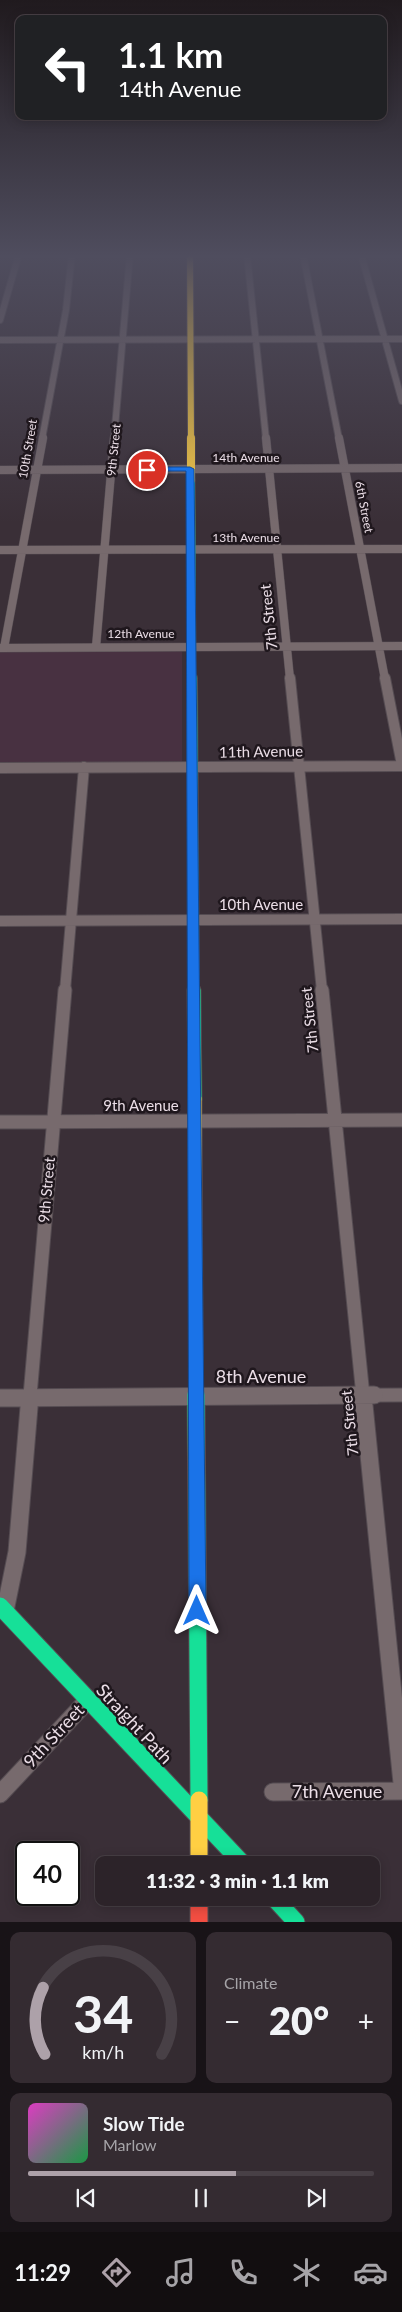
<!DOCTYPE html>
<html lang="en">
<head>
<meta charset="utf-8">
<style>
	body { margin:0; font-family:Lato,sans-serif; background:#342b31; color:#f1f3f6; height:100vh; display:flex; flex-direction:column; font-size:19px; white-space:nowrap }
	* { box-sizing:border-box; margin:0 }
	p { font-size:16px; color:#a6a4a8 }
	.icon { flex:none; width:28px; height:28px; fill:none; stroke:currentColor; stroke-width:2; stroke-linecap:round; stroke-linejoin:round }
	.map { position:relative; height:1922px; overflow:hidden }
	.drawer { display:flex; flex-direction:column; gap:10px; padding:10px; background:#181317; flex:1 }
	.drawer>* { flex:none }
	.guide { position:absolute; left:15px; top:15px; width:372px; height:105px; border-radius:10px; box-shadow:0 2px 12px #0003,0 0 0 1px #484046; background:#202124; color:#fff; overflow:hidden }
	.speed { position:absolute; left:15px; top:1841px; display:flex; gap:10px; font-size:25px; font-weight:700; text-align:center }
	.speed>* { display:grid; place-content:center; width:65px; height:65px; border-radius:50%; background:#2c2329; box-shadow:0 2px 12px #0003,0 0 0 1px #484046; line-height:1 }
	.speed .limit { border:2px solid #111; border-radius:8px; background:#fff; color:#111 }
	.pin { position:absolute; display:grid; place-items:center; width:42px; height:42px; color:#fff; margin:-21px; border:2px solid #fff; border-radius:50%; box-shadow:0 1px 5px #0007 }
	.me { position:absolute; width:55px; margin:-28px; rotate:0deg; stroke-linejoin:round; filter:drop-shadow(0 0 4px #0008) }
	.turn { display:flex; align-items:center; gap:18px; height:105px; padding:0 20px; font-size:22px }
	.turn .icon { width:65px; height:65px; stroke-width:2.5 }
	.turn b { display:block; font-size:35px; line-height:42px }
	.big { font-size:38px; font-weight:800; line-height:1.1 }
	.drawer .widget { flex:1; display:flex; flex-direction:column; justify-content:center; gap:8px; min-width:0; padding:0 18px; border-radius:10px; background:#342b31 }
	.drawer .dial { align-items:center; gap:0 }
	.dial svg { height:130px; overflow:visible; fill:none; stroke:#484046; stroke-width:7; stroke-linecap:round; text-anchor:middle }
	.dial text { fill:#f1f3f6; stroke:none }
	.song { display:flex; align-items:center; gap:15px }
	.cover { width:60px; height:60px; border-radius:8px; background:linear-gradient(135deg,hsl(310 70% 55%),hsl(140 70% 35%)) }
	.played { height:5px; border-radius:2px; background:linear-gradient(90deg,#ada1a9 60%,#484046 60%) }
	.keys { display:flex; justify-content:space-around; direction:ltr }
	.heat { display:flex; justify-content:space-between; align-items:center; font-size:28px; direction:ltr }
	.drawer .tiles { flex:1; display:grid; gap:10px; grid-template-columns:1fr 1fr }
	.widget:last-child { grid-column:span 2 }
	.trip { position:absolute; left:95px; top:1856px; width:285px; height:50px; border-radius:10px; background:#2c2329; box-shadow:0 2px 12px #0003,0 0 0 1px #484046; font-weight:800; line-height:50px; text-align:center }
	.menu { display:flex; height:80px; justify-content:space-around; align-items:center; background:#120e10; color:#a6a4a8 }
	.menu .icon { width:35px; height:35px }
	.menu .on { color:#ada1a9 }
	.menu b { font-size:22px; color:#f1f3f6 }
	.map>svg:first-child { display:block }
	.built { fill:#483141 }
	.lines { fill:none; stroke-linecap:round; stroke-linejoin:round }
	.street-far4-casing { stroke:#554c52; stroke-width:8 }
	.street-far3-casing { stroke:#554c52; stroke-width:9 }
	.street-far2-casing { stroke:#554c52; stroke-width:12 }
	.street-far1-casing { stroke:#554c52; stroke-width:15 }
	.street-casing { stroke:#554c52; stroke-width:19 }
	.fast-far3-casing { stroke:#554c52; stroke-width:9 }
	.fast-far2-casing { stroke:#554c52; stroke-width:12 }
	.fast-far1-casing { stroke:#554c52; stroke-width:15 }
	.fast-casing { stroke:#554c52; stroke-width:19 }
	.slow-far3-casing { stroke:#554c52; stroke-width:8 }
	.slow-far2-casing { stroke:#554c52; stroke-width:9 }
	.slow-far1-casing { stroke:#554c52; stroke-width:15 }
	.slow-casing { stroke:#554c52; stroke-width:19 }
	.jam-casing { stroke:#554c52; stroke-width:19 }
	.street-far4 { stroke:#776a6d; stroke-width:6 }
	.street-far3 { stroke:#776a6d; stroke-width:8 }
	.street-far2 { stroke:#776a6d; stroke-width:10 }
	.street-far1 { stroke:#776a6d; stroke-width:13 }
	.street { stroke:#776a6d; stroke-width:17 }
	.fast-far3 { stroke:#16e098; stroke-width:8 }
	.fast-far2 { stroke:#16e098; stroke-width:10 }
	.fast-far1 { stroke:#16e098; stroke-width:13 }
	.fast { stroke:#16e098; stroke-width:17 }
	.slow-far3 { stroke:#ffcf43; stroke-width:6 }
	.slow-far2 { stroke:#ffcf43; stroke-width:8 }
	.slow-far1 { stroke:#ffcf43; stroke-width:13 }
	.slow { stroke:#ffcf43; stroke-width:17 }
	.jam { stroke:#f24e42; stroke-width:17 }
	.route { fill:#1a73e8; stroke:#114b97 }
	.labels { text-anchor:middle; stroke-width:5; stroke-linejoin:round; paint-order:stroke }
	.far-street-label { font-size:12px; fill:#ebdee7; stroke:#1f171d }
	.street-label { font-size:15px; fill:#ebdee7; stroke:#1f171d }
	.near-street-label { font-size:18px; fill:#ebdee7; stroke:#1f171d }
</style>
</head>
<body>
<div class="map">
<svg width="402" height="1922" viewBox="0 0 402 1922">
	<rect width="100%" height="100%" fill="#3a2f37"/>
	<path class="built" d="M182 650V764H0V651Z"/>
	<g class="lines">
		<defs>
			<path id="street-far4" d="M247 254 266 439
				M303 254 339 439
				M361 254 402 401
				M0 320 19 254
				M0 340 402 339
				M42 439 66 310 72 254
				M114 439 130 254"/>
			<path id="street-far3" d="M266 438 290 679
				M339 438 385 679
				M0 470 402 468
				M0 550 402 549
				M96 647 114 438
				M0 648 402 646
				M4 648 43 438"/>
			<path id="street-far2" d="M290 678 322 991
				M385 678 402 765
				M0 768 402 766
				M0 921 402 919
				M65 991 84 767"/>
			<path id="street-far1" d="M322 990 363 1396
				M0 1122 402 1120
				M30 1396 65 990
				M207 1396 402 1395"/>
			<path id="street" d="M363 1395 402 1783
				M0 1398 374 1395
				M5 1611 17 1552 30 1395
				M273 1792 402 1791
				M0 1794 87 1701"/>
			<path id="fast-far3" d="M191 480 192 679"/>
			<path id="fast-far2" d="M192 678 194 991"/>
			<path id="fast-far1" d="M194 990 195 1099
				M196 1362V1396"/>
			<path id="fast" d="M196 1395 199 1800
				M0 1606 244 1865
				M274 1898 296 1922"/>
			<path id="slow-far3" d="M190 254 191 439"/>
			<path id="slow-far2" d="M191 438V480"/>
			<path id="slow-far1" d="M195 1099 196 1362"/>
			<path id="slow" d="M199 1800V1865"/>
			<path id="jam" d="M199 1898V1922"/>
		</defs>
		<use href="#street-far4" class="street-far4-casing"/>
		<use href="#street-far3" class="street-far3-casing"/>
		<use href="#street-far2" class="street-far2-casing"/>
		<use href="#street-far1" class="street-far1-casing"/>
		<use href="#street" class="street-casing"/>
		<use href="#fast-far3" class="fast-far3-casing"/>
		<use href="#fast-far2" class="fast-far2-casing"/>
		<use href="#fast-far1" class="fast-far1-casing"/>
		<use href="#fast" class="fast-casing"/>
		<use href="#slow-far3" class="slow-far3-casing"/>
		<use href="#slow-far2" class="slow-far2-casing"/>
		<use href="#slow-far1" class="slow-far1-casing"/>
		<use href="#slow" class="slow-casing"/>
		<use href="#jam" class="jam-casing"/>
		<use href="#street-far4" class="street-far4"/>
		<use href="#street-far3" class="street-far3"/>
		<use href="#street-far2" class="street-far2"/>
		<use href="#street-far1" class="street-far1"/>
		<use href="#street" class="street"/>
		<use href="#fast-far3" class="fast-far3"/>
		<use href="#fast-far2" class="fast-far2"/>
		<use href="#fast-far1" class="fast-far1"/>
		<use href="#fast" class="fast"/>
		<use href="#slow-far3" class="slow-far3"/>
		<use href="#slow-far2" class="slow-far2"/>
		<use href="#slow-far1" class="slow-far1"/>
		<use href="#slow" class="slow"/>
		<use href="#jam" class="jam"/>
	</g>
	<linearGradient id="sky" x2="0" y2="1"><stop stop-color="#201a1e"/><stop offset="0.49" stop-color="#4f4d5e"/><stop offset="1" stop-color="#4f4d5e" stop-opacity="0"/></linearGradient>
	<rect width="402" height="523" fill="url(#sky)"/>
	<path class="route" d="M147 467H190L194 469 206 1611 203 1617 197 1619 191 1617 189 1611 186 471H144V468Z"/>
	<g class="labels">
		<g class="far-street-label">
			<text transform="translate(28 449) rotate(-80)" y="4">10th Street</text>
			<text transform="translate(114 450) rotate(-84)" y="4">9th Street</text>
			<text x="246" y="462">14th Avenue</text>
			<text transform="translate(364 507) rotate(79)" y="4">6th Street</text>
			<text x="246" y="542">13th Avenue</text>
			<text x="141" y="638">12th Avenue</text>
		</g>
		<g class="street-label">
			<text transform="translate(269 617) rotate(-96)" y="5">7th Street</text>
			<text transform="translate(261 752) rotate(-1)" y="5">11th Avenue</text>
			<text x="261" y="910">10th Avenue</text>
			<text transform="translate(310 1020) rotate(-96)" y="5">7th Street</text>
			<text x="141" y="1111">9th Avenue</text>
			<text transform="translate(47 1190) rotate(-85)" y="5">9th Street</text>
			<text transform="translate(350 1423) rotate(-96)" y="5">7th Street</text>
		</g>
		<g class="near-street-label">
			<text x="261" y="1383">8th Avenue</text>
			<text transform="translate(134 1724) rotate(47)" y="6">Straight Path</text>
			<text transform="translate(54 1736) rotate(-47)" y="6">9th Street</text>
			<text x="337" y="1798">7th Avenue</text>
		</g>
	</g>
</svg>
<div class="speed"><div class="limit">40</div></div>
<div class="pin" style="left:147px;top:470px;background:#d93025"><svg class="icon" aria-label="arrive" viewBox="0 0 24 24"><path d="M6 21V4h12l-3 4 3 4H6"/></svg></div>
<svg class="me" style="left:197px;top:1611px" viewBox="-20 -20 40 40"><path d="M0-17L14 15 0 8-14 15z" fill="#1a73e8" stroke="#fff" stroke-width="4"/></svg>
<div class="trip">11:32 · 3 min · 1.1 km</div>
<div class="guide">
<div class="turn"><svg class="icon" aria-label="left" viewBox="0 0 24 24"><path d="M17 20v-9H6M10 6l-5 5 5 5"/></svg><div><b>1.1 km</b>14th Avenue</div></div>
</div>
</div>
<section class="drawer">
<div class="tiles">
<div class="widget dial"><svg viewBox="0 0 100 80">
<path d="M14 69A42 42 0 1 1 86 69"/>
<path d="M14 69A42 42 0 0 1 13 28" stroke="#ada1a9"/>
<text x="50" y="56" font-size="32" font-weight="700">34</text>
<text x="50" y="72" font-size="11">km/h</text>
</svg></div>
<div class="widget"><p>Climate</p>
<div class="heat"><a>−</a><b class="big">20°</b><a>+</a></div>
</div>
<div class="widget">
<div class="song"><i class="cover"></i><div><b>Slow Tide</b><p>Marlow</p></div></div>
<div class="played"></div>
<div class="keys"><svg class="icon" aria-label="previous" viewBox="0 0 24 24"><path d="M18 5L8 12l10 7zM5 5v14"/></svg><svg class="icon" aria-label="pause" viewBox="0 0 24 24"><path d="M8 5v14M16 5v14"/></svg><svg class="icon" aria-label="next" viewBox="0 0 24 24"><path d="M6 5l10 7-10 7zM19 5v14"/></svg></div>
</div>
</div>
</section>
<nav class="menu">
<b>11:29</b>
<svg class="icon on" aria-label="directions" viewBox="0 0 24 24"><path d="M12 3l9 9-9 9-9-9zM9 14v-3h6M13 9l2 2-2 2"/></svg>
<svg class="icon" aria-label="music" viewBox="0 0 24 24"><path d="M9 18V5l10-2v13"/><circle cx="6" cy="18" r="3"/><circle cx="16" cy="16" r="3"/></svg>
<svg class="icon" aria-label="phone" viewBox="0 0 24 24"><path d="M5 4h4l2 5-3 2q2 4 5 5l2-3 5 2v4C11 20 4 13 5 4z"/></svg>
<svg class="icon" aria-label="climate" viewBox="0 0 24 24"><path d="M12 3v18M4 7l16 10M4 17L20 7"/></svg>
<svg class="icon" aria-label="car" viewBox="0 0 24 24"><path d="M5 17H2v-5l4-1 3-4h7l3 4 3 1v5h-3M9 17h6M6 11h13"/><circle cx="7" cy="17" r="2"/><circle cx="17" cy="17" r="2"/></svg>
</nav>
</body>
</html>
